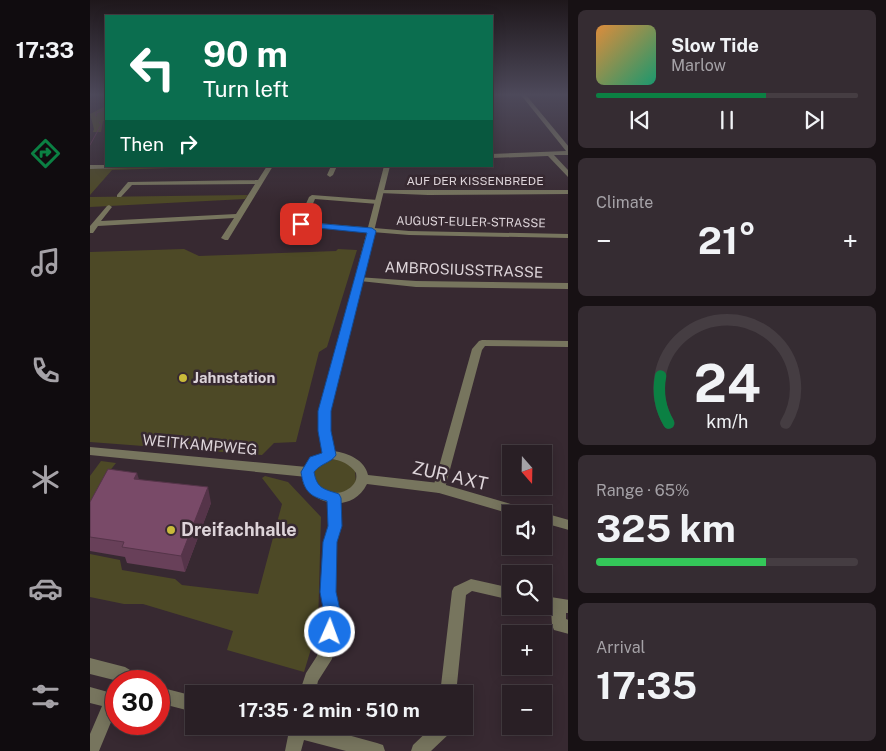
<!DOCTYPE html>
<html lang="en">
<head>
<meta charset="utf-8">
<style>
	body { margin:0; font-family:"Public Sans",sans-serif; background:#352c32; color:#f1f3f6; height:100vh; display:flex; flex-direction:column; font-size:19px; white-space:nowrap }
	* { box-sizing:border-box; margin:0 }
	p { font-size:16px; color:#a5a2a7 }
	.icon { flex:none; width:28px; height:28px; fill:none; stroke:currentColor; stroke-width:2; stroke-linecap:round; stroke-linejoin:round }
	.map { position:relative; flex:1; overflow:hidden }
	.sheet { display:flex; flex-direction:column; gap:10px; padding:10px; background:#171114; width:318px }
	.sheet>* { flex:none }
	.guide { position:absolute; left:15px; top:15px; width:388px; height:152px; border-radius:0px; box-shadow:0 2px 12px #0003,0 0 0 1px #453d42; background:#0b6e4f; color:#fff; overflow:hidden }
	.needle { width:32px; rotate:160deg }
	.fabs { position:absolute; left:412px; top:445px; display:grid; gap:10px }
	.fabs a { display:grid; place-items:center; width:50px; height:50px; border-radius:0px; background:#291f25; box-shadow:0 2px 12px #0003,0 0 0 1px #453d42; font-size:25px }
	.speed { position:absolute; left:15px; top:670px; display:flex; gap:10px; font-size:25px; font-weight:700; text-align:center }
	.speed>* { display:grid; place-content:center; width:65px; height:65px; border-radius:50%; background:#291f25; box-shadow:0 2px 12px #0003,0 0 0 1px #453d42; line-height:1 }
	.speed .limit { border:8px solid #d22; background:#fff; color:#111 }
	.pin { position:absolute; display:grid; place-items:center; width:42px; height:42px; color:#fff; margin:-21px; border-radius:10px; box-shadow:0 2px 8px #0006 }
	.me { position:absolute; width:55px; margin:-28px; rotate:2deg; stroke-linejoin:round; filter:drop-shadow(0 0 4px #0008) }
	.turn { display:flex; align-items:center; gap:18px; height:105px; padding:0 15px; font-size:22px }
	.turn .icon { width:65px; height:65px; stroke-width:2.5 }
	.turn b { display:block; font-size:35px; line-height:42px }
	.then { display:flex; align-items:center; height:48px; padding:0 15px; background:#0003; gap:10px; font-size:19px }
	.big { font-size:38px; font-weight:700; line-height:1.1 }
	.sheet .widget { flex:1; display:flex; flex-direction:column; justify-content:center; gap:8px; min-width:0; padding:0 18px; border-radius:8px; background:#352c32 }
	.sheet .dial { align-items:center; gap:0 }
	.dial svg { height:130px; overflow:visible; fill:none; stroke:#453d42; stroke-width:7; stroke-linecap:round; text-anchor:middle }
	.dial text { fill:#f1f3f6; stroke:none }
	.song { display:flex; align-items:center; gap:15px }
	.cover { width:60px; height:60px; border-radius:8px; background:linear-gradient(135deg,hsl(30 70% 55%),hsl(160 70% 35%)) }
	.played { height:5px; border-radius:2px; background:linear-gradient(90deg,#0b8043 65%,#453d42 65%) }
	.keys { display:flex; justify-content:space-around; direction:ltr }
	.heat { display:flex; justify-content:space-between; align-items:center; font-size:28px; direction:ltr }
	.charge { height:8px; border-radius:4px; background:linear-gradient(90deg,#34c759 65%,#453d42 0) }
	.trip { position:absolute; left:95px; top:685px; width:288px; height:50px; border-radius:0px; background:#291f25; box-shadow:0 2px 12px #0003,0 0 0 1px #453d42; font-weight:700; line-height:50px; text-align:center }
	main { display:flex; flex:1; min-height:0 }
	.tabs { display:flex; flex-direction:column; width:90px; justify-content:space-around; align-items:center; background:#100c0f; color:#a5a2a7 }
	.tabs .icon { width:35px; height:35px }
	.tabs .on { color:#0b8043 }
	.tabs b { font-size:22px; color:#f1f3f6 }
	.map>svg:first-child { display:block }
	.green { fill:#4d4926 }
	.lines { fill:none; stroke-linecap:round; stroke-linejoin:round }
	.stream { stroke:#5e324e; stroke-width:1 }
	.minor { fill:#77755e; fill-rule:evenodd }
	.tertiary { fill:#77755e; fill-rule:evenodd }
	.wall { fill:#684059 }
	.shaded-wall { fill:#553449 }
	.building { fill:#794a68; stroke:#553449 }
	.route { fill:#1a73e8; stroke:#114b97 }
	.poi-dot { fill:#c9ba3a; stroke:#372931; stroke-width:2 }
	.labels { text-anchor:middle; stroke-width:5; stroke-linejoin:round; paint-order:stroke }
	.far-street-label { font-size:12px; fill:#ddd4d9; stroke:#372931 }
	.street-label { font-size:15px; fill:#ddd4d9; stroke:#372931 }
	.poi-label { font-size:15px; font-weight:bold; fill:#ddd4d9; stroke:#372931; text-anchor:start }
	.near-street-label { font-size:18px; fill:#ddd4d9; stroke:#372931 }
	.near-poi-label { font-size:18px; font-weight:bold; fill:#ddd4d9; stroke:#372931; text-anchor:start }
</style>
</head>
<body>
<main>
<nav class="tabs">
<b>17:33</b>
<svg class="icon on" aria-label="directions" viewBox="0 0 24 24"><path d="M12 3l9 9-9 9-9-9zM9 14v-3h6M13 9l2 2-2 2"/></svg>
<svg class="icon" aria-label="music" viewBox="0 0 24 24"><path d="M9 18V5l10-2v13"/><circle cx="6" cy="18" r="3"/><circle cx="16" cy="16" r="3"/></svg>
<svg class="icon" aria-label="phone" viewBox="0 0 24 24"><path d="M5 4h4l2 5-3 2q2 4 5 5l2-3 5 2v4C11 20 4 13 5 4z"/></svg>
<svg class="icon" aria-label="climate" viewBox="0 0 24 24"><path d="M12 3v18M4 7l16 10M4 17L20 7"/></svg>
<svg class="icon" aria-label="car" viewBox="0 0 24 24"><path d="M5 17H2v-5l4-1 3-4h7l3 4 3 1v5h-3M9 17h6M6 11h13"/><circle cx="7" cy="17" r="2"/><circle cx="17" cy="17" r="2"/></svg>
<svg class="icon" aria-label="filters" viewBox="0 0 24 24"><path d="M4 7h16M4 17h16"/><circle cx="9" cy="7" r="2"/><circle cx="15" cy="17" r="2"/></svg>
</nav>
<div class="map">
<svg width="479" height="751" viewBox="0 0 479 751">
	<rect width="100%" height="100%" fill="#372931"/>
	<path class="green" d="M16 106V121H13L11 132H3L4 129 0 114Z
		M87 166H139L22 170 0 195V169Z
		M158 195 155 199 0 207V197Z
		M94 249 109 256 246 251 248 249 267 250 237 347 229 352 206 442 184 443 172 455 0 442V252Z
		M247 459 255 461 265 470 266 483C253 498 240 494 225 485L223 472 232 462Z
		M11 461 26 463 11 482 0 524V476Z
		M175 476 198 482 231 517 228 626 214 672 137 650 143 631 53 604H34L0 597V554L30 560 32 570 85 579 92 585 168 594 192 504 172 478Z"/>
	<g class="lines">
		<path class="stream" d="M6 116V113L16 109
			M0 145 11 125 9 122"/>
		<path class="minor" d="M431 95H436L479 147V155H464L479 171V178L458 156 401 158V154L476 151Z
			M0 165H16V166H41L38 168 0 169Z
			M177 166H183L138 240H135L131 238 144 218 8 226 3 233H0V226L17 206 19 205 22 207 11 221 146 214 165 184 42 185 31 197H27V195L38 182 168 180Z
			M241 166H247L243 175 240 177 237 175Z
			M291 190H479V194L338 195 289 193 288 192Z
			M222 195 288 200 291 202 288 204 225 199 215 222 319 231 479 234V238L319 235 208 226 207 224 219 197Z
			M267 277 326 281 479 283V289L326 287 270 281H267Z
			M392 340 479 341V347L395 346 392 350 355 488 353 491 349 493 345 491 343 488 382 349 389 341Z
			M0 447 217 467 221 469 223 472 221 475 217 477 0 455Z
			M244 493 248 495 250 498 251 526 246 542 245 592 250 619 242 659 228 681 225 694H209L216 673 227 656 236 619 231 592 234 542 239 526 238 498 240 495Z
			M381 579 421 588V600L382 591 376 595 366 694H350L362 591 364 587Z
			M454 596 479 600V613H476V619L479 620V634L464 630 462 625 461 610 449 606H454Z
			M0 658 35 667 40 670 43 675 40 681H26V710L9 751H0V734L12 706 0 703V687L18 692 20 685 24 684V680L0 674Z
			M69 687 104 696V712L69 703Z
			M185 726H225L287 743 293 745 295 751H256L214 740 211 751H195L198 736 187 732Z
			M343 726H363L361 732 341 751H321L323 745Z"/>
		<path class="tertiary" d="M294 166H300L240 411 239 431 244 451C258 453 275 460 278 475L349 483 438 509 442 510 444 514H421L349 493 277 484C254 531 175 480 233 453L229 431 230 411ZM240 459C251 460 260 464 266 473 267 479 266 482 262 486 243 505 209 480 229 464 232 462 237 461 240 459Z
			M454 513 479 520V530L454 523V514H451Z"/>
	</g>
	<path class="wall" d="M49 480 121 503 95 572 37 563 35 557 0 551V502Z"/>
	<path class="shaded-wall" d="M47 473 52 489 44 479Z
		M118 487 121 503 95 572 91 556Z"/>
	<path class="building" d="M18 469 47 473 44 479 118 487 91 556 32 547 34 542 0 537V502Z"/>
	<linearGradient id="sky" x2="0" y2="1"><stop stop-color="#1e171b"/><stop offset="0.47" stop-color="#4d495a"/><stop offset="1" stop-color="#4d495a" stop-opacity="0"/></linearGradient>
	<rect width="479" height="201" fill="url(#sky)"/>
	<path class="route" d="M211 222 282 228 286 231 241 411V431L246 455C241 463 231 463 224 472 227 489 234 489 249 494L251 498 252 526 247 542 246 592 252 619 246 638 240 640 234 638 232 632 235 619 230 592 233 542 238 526 237 501C219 496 214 491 211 472L220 457 232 453 228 431V411L277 233 208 226 206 224Z"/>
	<g class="poi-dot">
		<circle cx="93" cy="378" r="5"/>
		<circle cx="81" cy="530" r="5"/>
	</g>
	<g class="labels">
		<g class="far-street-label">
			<text x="385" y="185">AUF DER KISSENBREDE</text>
			<text transform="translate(381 222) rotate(1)" y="4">AUGUST-EULER-STRASSE</text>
		</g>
		<g class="street-label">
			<text transform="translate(374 270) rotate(2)" y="5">AMBROSIUSSTRASSE</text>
			<text transform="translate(110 445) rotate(5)" y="5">WEITKAMPWEG</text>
		</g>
		<g class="poi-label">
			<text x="103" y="383">Jahnstation</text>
		</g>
		<g class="near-street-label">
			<text transform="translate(360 476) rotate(13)" y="6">ZUR AXT</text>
		</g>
		<g class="near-poi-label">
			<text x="91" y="536">Dreifachhalle</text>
		</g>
	</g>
</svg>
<div class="fabs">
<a><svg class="needle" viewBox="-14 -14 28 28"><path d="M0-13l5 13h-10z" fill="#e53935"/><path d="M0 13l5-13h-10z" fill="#a5a2a7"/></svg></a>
<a><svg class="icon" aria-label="sound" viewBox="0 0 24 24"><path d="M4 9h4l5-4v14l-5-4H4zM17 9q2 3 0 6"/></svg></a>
<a><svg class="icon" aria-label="search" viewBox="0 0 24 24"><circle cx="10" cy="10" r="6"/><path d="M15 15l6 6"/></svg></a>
<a>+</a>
<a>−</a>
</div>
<div class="speed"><div class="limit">30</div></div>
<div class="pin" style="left:211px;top:224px;background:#d93025"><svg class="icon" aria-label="arrive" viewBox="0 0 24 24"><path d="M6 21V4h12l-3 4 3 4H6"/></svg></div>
<svg class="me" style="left:240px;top:632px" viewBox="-20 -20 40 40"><circle r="17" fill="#1a73e8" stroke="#fff" stroke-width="3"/><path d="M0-11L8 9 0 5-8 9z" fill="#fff"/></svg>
<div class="trip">17:35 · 2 min · 510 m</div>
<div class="guide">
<div class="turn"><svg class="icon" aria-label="left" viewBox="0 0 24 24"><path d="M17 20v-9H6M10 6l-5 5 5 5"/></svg><div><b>90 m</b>Turn left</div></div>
<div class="then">Then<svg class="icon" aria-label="right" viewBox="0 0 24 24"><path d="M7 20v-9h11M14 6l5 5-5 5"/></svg></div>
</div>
</div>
<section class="sheet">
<div class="widget">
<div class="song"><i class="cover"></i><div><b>Slow Tide</b><p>Marlow</p></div></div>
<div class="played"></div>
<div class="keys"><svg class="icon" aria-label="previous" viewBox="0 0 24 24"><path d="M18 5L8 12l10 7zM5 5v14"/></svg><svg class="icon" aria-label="pause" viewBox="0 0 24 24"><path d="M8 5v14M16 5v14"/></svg><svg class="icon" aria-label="next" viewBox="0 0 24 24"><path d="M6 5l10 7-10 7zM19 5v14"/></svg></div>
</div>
<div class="widget"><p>Climate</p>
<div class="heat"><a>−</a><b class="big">21°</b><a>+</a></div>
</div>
<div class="widget dial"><svg viewBox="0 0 100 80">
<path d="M14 69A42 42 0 1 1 86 69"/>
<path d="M14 69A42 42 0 0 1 9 40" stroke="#0b8043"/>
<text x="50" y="56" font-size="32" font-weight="700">24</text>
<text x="50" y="72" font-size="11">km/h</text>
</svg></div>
<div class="widget"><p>Range · 65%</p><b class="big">325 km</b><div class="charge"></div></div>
<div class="widget"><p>Arrival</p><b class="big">17:35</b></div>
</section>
</main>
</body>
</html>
